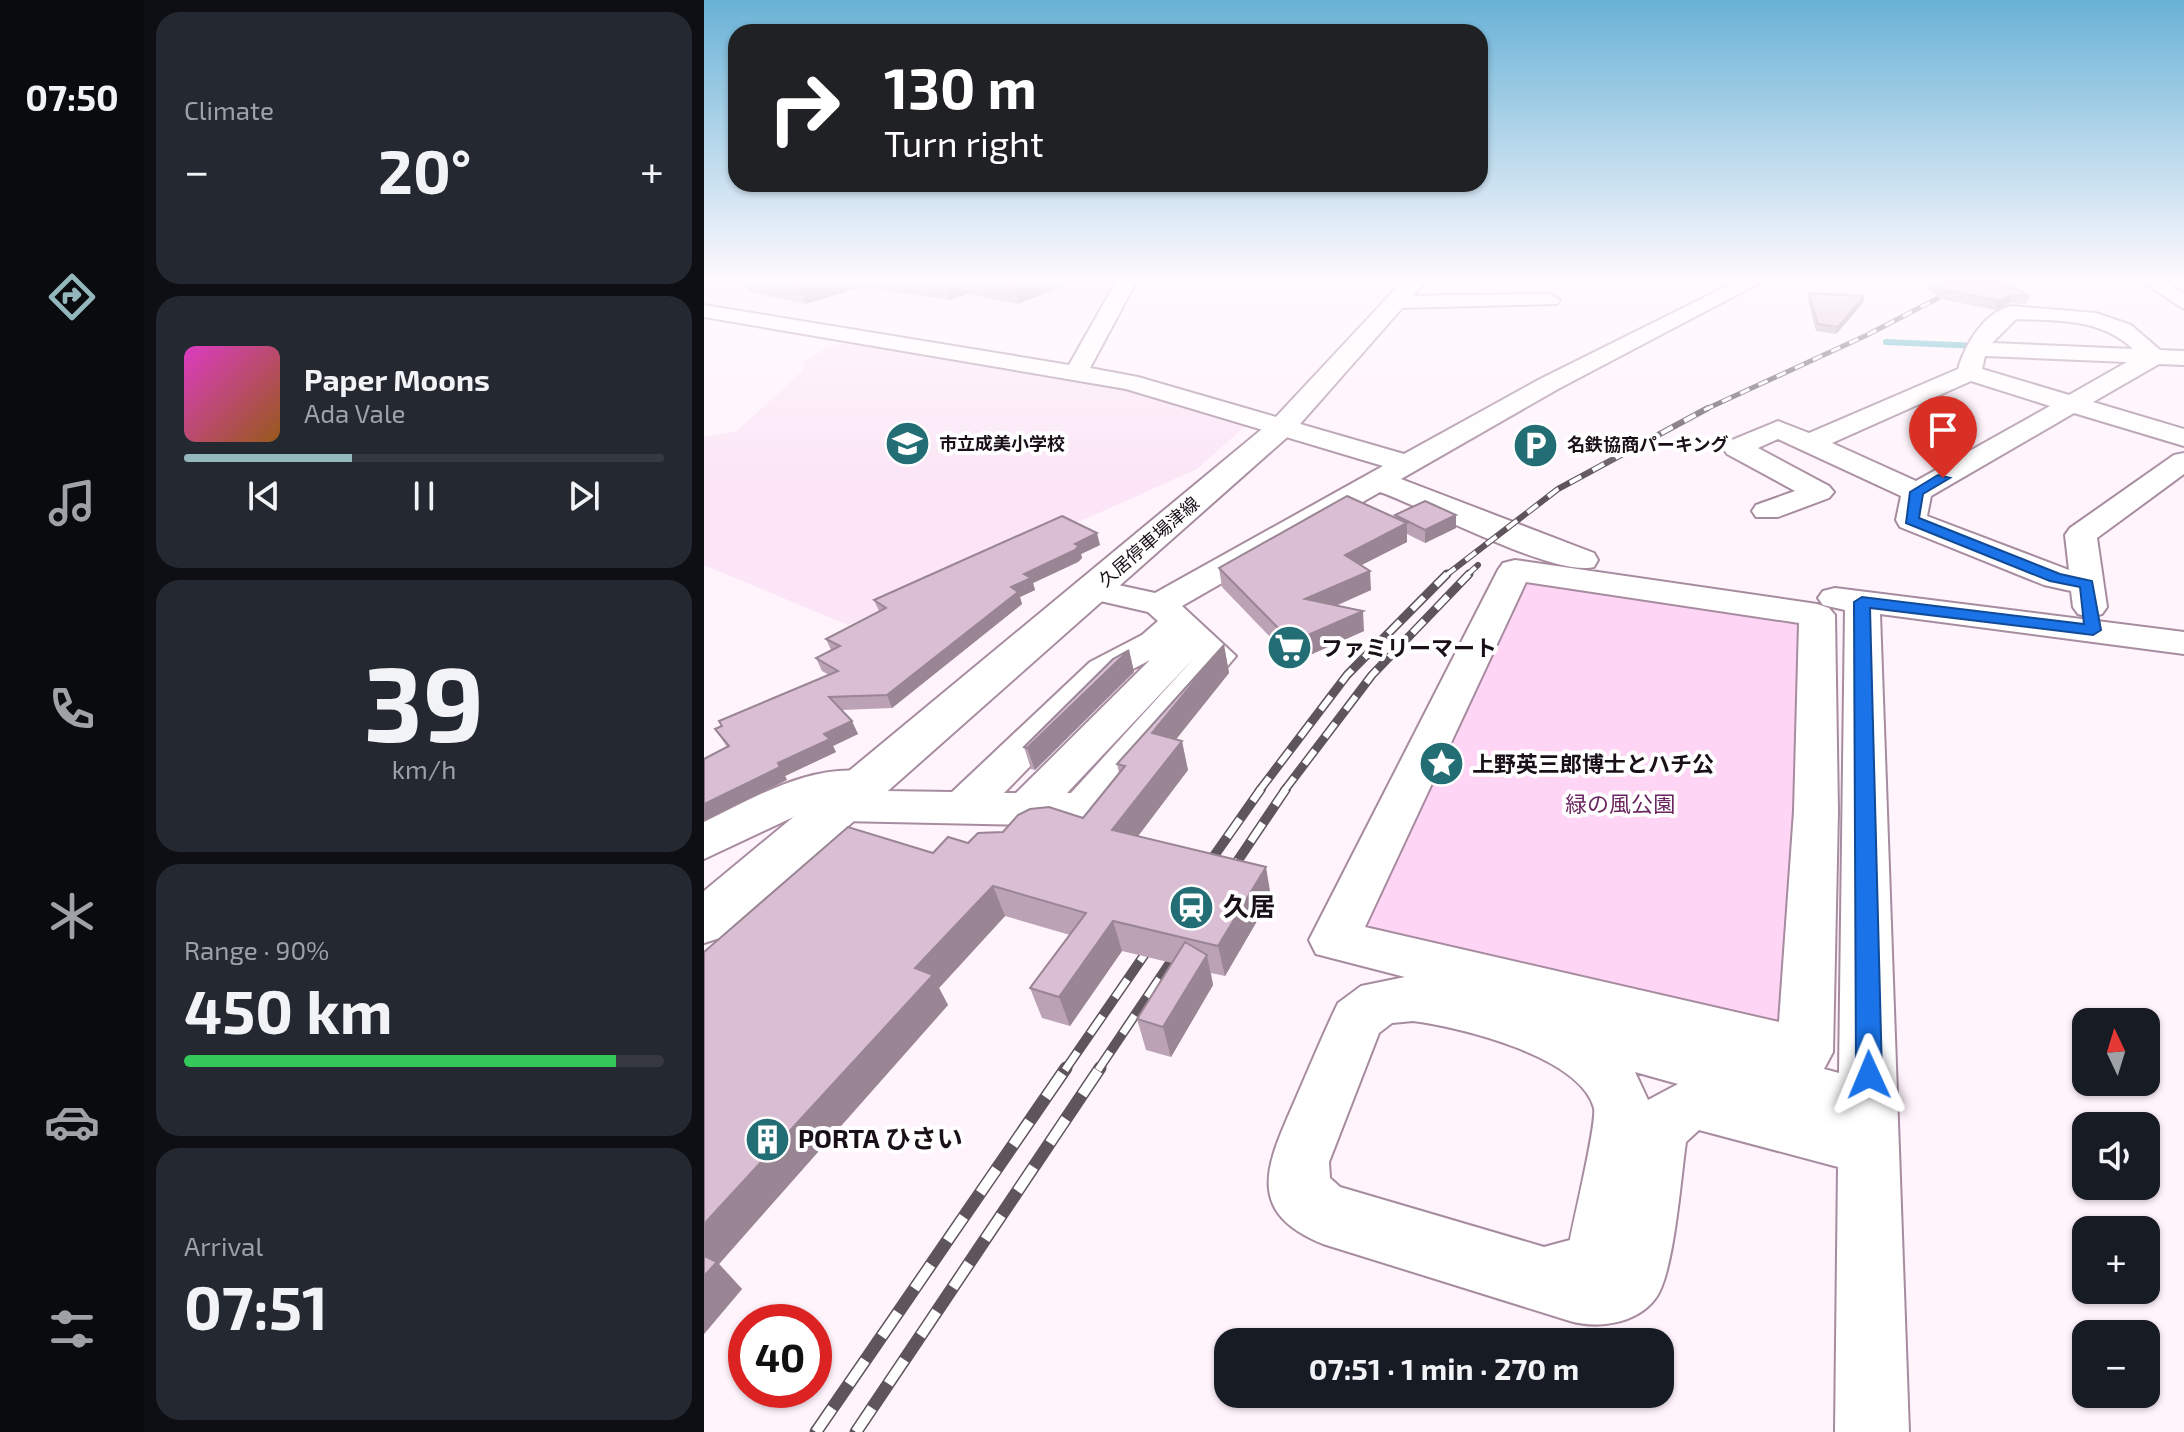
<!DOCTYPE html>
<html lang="en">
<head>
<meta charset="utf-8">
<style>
	body { margin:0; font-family:"Exo 2","Noto Sans JP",sans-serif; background:#242831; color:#f1f3f6; height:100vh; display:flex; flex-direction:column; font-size:30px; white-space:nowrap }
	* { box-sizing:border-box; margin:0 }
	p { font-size:26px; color:#9ea1a6 }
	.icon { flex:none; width:44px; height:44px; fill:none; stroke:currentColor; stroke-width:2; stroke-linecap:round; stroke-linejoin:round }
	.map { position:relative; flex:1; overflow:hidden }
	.details { display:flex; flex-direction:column; gap:12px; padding:12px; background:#0d0f14; width:560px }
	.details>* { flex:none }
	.top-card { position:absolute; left:24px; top:24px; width:760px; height:168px; border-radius:24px; box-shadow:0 2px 6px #0004; background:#202124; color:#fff; overflow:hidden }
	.needle { width:52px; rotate:356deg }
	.controls { position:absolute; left:1368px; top:1008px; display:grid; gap:16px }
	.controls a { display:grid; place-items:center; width:88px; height:88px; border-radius:16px; background:#171b24; box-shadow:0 2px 6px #0004; font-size:40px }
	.speed { position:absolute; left:24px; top:1304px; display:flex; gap:16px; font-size:40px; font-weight:700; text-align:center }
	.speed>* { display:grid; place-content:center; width:104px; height:104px; border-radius:50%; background:#171b24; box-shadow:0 2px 6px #0004; line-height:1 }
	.speed .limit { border:12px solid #d22; background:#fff; color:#111 }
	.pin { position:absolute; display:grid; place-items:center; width:68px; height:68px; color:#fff; margin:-82px -34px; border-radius:50% 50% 50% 0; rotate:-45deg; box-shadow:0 0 8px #0007 }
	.pin .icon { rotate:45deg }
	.me { position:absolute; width:88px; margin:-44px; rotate:359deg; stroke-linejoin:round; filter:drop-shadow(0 0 6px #0008) }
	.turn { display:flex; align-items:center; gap:28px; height:168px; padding:0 24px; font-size:36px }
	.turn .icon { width:104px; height:104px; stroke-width:2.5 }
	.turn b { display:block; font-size:56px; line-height:68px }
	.big { font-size:60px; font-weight:700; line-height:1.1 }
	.details .card { flex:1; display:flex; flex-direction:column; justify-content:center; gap:12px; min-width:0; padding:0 28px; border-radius:24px; background:#242831 }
	.details .dial { align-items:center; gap:0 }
	.dial b { font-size:104px; line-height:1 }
	.song { display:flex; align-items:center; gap:24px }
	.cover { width:96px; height:96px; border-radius:12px; background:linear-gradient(135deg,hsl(310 70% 55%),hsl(30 70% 35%)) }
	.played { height:8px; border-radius:4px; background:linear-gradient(90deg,#94b7bc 35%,#363941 35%) }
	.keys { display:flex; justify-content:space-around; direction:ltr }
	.heat { display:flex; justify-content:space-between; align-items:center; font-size:44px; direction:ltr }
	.charge { height:12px; border-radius:6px; background:linear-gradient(90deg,#34c759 90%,#363941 0) }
	.trip { position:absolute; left:510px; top:1328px; width:460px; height:80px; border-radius:24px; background:#171b24; box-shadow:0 2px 6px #0004; font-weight:700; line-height:80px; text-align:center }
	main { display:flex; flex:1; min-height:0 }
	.tabs { display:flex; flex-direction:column; width:144px; justify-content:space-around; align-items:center; background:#090b0e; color:#9ea1a6 }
	.tabs .icon { width:56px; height:56px }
	.tabs .current { color:#94b7bc }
	.tabs b { font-size:36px; color:#f1f3f6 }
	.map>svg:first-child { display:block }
	.built { fill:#fbe5f6 }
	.green { fill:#fed5f4 }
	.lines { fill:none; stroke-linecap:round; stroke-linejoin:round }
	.stream { stroke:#4cb0bb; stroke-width:6 }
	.minor-casing { stroke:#a78ca0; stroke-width:4 }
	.major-casing { stroke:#a78ca0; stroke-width:4 }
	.minor { fill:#fff; fill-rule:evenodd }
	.major { fill:#fff; fill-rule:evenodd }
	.rail-far4-casing { stroke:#5e545c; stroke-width:5 }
	.rail-far3-casing { stroke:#5e545c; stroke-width:6 }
	.rail-far2-casing { stroke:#5e545c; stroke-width:9 }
	.rail-far1-casing { stroke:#5e545c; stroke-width:10 }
	.rail-casing { stroke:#5e545c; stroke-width:13 }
	.rail-far4 { stroke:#fff; stroke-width:3; stroke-dasharray:10; stroke-linecap:butt }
	.rail-far3 { stroke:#fff; stroke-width:4; stroke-dasharray:13; stroke-linecap:butt }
	.rail-far2 { stroke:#fff; stroke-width:6; stroke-dasharray:17; stroke-linecap:butt }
	.rail-far1 { stroke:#fff; stroke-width:7; stroke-dasharray:22; stroke-linecap:butt }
	.rail { stroke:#fff; stroke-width:10; stroke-dasharray:29; stroke-linecap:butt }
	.wall { fill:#bba3b5 }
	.shaded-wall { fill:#998594 }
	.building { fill:#dabed3; stroke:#998594; stroke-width:2 }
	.route { fill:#1a73e8; stroke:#114b97; stroke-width:2 }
	.labels { text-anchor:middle; stroke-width:8; stroke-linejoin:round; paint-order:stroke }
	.far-poi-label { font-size:18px; font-weight:bold; fill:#1a1018; stroke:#fff; text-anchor:start }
	.far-street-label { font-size:18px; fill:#1a1018; stroke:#fff }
	.poi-label { font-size:22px; font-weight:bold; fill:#1a1018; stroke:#fff; text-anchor:start }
	.park-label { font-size:22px; fill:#6a255f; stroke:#fff }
	.near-poi-label { font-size:26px; font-weight:bold; fill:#1a1018; stroke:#fff; text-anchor:start }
</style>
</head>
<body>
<main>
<nav class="tabs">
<b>07:50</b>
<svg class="icon current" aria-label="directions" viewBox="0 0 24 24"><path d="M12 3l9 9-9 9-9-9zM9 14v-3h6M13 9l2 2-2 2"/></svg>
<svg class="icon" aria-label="music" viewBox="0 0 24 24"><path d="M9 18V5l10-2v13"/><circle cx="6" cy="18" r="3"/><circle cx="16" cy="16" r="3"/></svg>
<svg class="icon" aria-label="phone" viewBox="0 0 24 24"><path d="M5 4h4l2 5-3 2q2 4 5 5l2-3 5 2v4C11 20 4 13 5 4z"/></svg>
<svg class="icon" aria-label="climate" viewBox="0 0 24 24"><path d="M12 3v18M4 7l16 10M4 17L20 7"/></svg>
<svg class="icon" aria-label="car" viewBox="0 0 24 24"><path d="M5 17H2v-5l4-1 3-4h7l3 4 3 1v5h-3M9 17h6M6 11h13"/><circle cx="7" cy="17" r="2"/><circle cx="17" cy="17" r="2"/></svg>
<svg class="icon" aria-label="filters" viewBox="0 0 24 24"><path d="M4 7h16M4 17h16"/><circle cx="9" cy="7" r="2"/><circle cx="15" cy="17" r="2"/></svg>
</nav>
<section class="details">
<div class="card"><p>Climate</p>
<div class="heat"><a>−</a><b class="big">20°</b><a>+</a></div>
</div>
<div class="card">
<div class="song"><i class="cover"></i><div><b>Paper Moons</b><p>Ada Vale</p></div></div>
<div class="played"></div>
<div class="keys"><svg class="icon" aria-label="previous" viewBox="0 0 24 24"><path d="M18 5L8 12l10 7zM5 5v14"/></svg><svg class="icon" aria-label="pause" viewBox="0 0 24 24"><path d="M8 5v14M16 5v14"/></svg><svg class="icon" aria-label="next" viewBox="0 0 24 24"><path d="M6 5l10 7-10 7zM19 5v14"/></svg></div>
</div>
<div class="card dial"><b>39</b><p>km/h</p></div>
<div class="card"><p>Range · 90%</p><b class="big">450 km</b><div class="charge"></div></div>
<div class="card"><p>Arrival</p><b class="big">07:51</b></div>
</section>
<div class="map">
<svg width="1480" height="1432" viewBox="0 0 1480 1432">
	<rect width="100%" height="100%" fill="#fff3fc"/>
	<path class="built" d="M0 282H414L400 311H22L0 307Z
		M145 342 398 381 547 421 493 469 144 625 0 565V437L33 431 99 370 100 362 123 347Z"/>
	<path class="green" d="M811 570 1113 615 1101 1052 630 940Z"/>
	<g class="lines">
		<path class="stream" d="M1182 342 1276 346"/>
		<defs>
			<path id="minor" d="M412 282H432L386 368 434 377 700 454 836 379 1031 282H1057L854 389 697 479 890 553 894 560 890 567C849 577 722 508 676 492L478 606 532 656 394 820 378 824 321 825 137 821 121 817 115 805 0 859V822C54 796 116 757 178 775L185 785 181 791 248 792 386 662 438 635 454 621 444 612 379 597 374 590 379 583 391 580 451 593 679 466 422 389 0 317V305L365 365ZM492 656 367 793H363ZM446 660 312 793H300L412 678Z
				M1439 282H1462L1480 294V309Z
				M846 294 856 300 853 304 694 308 684 302 694 296Z
				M1307 306 1392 313 1427 325 1456 350 1480 351V365L1455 364 1389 402 1480 429V446L1370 413 1227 496 1223 516 1365 570 1361 535 1366 528 1470 455 1480 453V474L1393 538 1403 607 1398 614 1386 617 1374 614 1369 607 1367 591 1340 585 1196 527 1192 520 1197 496 1074 439 1054 448 1125 486 1130 492 1125 498 1074 517H1052L1048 511 1052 505 1091 491 1023 454 1019 448 1023 442 1074 421 1105 433 1254 369C1261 345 1280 312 1307 306ZM1312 319C1354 321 1396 318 1429 349L1288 343ZM1281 356 1423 362 1365 395 1278 369ZM1267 381 1346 406 1212 481 1128 443Z
				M811 560 1113 604 1125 608 1131 615 1134 811 1129 1052 1120 1069 1135 1073 1141 610 1119 605 1114 598 1119 591 1131 588 1480 632V654L1176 614 1205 1432H1131L1134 1167 995 1130 982 1142C977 1175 970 1276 951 1299 932 1324 893 1329 866 1321L619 1244C537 1211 565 1161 592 1098 606 1066 619 1034 634 1003L657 986 701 977 612 954 605 940 794 570 799 563ZM822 582 1095 623 1090 811 1075 1022 661 927ZM709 1021C755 1027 876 1056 890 1108 893 1123 870 1218 866 1240L840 1247 636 1187 626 1178 625 1162 675 1033 688 1023ZM931 1072 974 1084 944 1100Z"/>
			<path id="major" d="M698 282H721L589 432 19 937 0 943V891L569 420Z"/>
		</defs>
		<use href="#minor" class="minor-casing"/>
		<use href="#major" class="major-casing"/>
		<use href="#minor" class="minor"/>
		<use href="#major" class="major"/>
		<defs>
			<path id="rail-far4" d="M1000 410 1163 335 1265 282"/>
			<path id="rail-far3" d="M741 576 854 489 1004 408
				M762 576 774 565"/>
			<path id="rail-far2" d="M555 791 643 675 743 574
				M580 791 668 675 765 574"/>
			<path id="rail-far1" d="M498 873 557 789
				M522 878 582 789
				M361 1070 452 938
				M394 1070 478 945"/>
			<path id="rail" d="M112 1432 362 1068
				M152 1432 396 1068"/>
		</defs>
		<use href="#rail-far4" class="rail-far4-casing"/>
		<use href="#rail-far3" class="rail-far3-casing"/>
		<use href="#rail-far2" class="rail-far2-casing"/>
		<use href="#rail-far1" class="rail-far1-casing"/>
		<use href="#rail" class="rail-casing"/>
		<use href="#rail-far4" class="rail-far4"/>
		<use href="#rail-far3" class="rail-far3"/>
		<use href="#rail-far2" class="rail-far2"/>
		<use href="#rail-far1" class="rail-far1"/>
		<use href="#rail" class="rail"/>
	</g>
	<path class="wall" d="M41 282H368L314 304 264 294 245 300 157 287 101 304 45 292Z
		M1215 282H1301L1325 296 1322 304 1306 303 1291 310 1237 299Z
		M1105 293 1160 296 1159 303 1132 334 1112 331 1104 300Z
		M691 515H752V528L721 543 703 534V542L657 565 667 590 632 606 660 631 590 662 518 587 515 568 691 518Z
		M396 545 377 554 378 558 374 562 329 583 331 590 316 597 318 604 188 708 138 710 154 734 129 746 132 752 81 776 83 780 23 747 11 729 18 726 15 721 125 675 118 671 112 658 127 650 122 639 175 611 170 600Z
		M520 645 525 673 472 739 484 770 434 836 567 897 521 976 507 973 509 985 467 1057 442 1050 433 1019 468 963 418 951 366 1026 338 1018 326 988 366 935 301 916 235 988 244 1005 15 1264 38 1289 0 1334V952L229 853 299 832 379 818 415 773 413 764Z
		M425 650 430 672 331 770 327 769 320 747Z"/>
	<path class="shaded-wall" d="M119 282H155L157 287 101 304 96 289Z
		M250 282H261L264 294 245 300 240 285Z
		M327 282H368L314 304 310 288Z
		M1309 295 1306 303 1291 310 1294 301Z
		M1160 296 1159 303 1132 334 1134 327Z
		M752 515V528L721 543V530Z
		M703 523V542L642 573 641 555Z
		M393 533 396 545 377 554 378 558 374 562 329 583 331 590 316 597 318 604 188 708 183 695 307 587 320 574 371 544Z
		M666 571 667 590 603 618 601 599Z
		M659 611 660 631 590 662 588 642Z
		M520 645 525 673 454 762 448 733Z
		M425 650 430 672 331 770 323 748Z
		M148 721 154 734 129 746 132 752 81 776 83 780 0 821V804L74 763 120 734Z
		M478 741 484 770 416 860 408 830Z
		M562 867 567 897 521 976 514 946Z
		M289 886 301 916 235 988 244 1005 15 1264 38 1289 0 1334V1224L211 968Z
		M409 921 418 951 366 1026 355 997Z
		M503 955 509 985 467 1057 459 1027Z"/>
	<path class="building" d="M62 282H119L96 289Z
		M220 282H250L240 285Z
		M277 282H327L310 288Z
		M1229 282H1301L1325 296 1309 295 1294 301 1240 290Z
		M1105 293 1160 296 1134 327 1114 324Z
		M643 496 703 523 641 555 666 571 601 599 659 611 588 642 515 568Z
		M721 501 752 515 721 530 691 515Z
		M358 516 393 533 371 544 375 546 371 550 320 574 327 578 307 587 314 592 183 695 125 697 148 721 120 734 126 739 74 763 76 767 0 804V759L25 746 11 729 18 726 15 721 134 671 112 658 136 646 122 639 182 608 170 600Z
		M520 645 448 733 478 741 408 830 562 867 514 946 409 921 355 997 326 988 382 913 289 886 211 968 229 975 0 1224V952L144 827 229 853 244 837 264 843 274 833 299 832 314 815 326 809 345 807 379 818 421 766 413 764Z
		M425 650 323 748 320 747 409 659Z
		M481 942 503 955 459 1027 433 1019Z
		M0 1256 13 1262 0 1276Z"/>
	<linearGradient id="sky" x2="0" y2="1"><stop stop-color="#69b2d6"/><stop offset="0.58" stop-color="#fffafe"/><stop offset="1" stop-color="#fffafe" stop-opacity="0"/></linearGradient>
	<rect width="1480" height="483" fill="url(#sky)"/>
	<path class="route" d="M1234 475 1246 478 1219 494 1215 518 1356 574 1388 581 1397 630 1389 635 1166 608 1178 1075 1174 1083 1165 1087 1155 1083 1152 1075 1150 602 1158 597 1380 624 1376 587 1346 581 1202 523 1206 492Z"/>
	<defs>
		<symbol id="school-disc" viewBox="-11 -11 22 22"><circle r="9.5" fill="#236d75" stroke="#fff"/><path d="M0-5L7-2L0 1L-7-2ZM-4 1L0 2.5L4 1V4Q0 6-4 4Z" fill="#fff"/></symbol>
		<symbol id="parking-disc" viewBox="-11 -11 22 22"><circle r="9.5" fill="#236d75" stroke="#fff"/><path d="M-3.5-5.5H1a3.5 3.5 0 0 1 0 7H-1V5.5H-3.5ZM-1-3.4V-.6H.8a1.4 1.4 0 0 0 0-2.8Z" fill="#fff"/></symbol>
		<symbol id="supermarket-disc" viewBox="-11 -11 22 22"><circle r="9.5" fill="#236d75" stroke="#fff"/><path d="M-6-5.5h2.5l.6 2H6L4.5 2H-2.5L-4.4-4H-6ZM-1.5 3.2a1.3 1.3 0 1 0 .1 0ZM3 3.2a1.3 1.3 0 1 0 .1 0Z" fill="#fff"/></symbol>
		<symbol id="sight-disc" viewBox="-11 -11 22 22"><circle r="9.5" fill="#236d75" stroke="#fff"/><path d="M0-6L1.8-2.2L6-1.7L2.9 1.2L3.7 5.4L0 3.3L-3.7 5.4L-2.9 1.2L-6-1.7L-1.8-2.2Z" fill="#fff"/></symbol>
		<symbol id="station-disc" viewBox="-11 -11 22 22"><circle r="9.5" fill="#236d75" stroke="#fff"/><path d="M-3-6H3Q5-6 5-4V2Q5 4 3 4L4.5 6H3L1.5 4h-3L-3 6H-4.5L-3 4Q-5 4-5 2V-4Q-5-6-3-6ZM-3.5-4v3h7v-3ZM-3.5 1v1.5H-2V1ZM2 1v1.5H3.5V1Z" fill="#fff"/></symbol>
		<symbol id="building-disc" viewBox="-11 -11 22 22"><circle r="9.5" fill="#236d75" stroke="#fff"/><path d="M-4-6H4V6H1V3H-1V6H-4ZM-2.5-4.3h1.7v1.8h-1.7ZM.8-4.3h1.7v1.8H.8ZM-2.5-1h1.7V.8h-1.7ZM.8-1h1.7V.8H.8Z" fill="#fff"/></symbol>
	</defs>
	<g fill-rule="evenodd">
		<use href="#school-disc" x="178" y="418" width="51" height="51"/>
		<use href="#parking-disc" x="806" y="420" width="51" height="51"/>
		<use href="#supermarket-disc" x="560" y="622" width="51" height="51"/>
		<use href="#sight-disc" x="712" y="738" width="51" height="51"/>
		<use href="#station-disc" x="462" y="882" width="51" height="51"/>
		<use href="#building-disc" x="38" y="1114" width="51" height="51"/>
	</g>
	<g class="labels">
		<g class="far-poi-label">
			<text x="235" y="450">市立成美小学校</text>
			<text x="863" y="451">名鉄協商パーキング</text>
		</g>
		<g class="far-street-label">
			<text transform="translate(445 542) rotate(-41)" y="6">久居停車場津線</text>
		</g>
		<g class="poi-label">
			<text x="617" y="656">ファミリーマート</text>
			<text x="768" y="772">上野英三郎博士とハチ公</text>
		</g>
		<g class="park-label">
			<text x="916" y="812">緑の風公園</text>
		</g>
		<g class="near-poi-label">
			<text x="519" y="916">久居</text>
			<text x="94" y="1148">PORTA ひさい</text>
		</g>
	</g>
</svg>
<div class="controls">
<a><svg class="needle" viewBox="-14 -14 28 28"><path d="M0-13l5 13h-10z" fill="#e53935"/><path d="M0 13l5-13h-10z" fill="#9ea1a6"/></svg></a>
<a><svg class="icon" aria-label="sound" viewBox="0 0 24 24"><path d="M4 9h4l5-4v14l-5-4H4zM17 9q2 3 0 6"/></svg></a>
<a>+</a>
<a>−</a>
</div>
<div class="speed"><div class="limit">40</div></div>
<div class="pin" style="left:1239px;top:478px;background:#d93025"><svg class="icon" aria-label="arrive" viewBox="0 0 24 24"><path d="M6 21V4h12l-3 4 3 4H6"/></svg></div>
<svg class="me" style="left:1165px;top:1075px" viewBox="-20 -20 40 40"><path d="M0-17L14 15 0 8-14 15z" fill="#1a73e8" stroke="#fff" stroke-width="4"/></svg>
<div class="trip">07:51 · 1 min · 270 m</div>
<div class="top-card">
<div class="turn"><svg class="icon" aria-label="right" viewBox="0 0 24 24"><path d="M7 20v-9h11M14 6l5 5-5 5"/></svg><div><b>130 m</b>Turn right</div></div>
</div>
</div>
</main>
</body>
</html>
